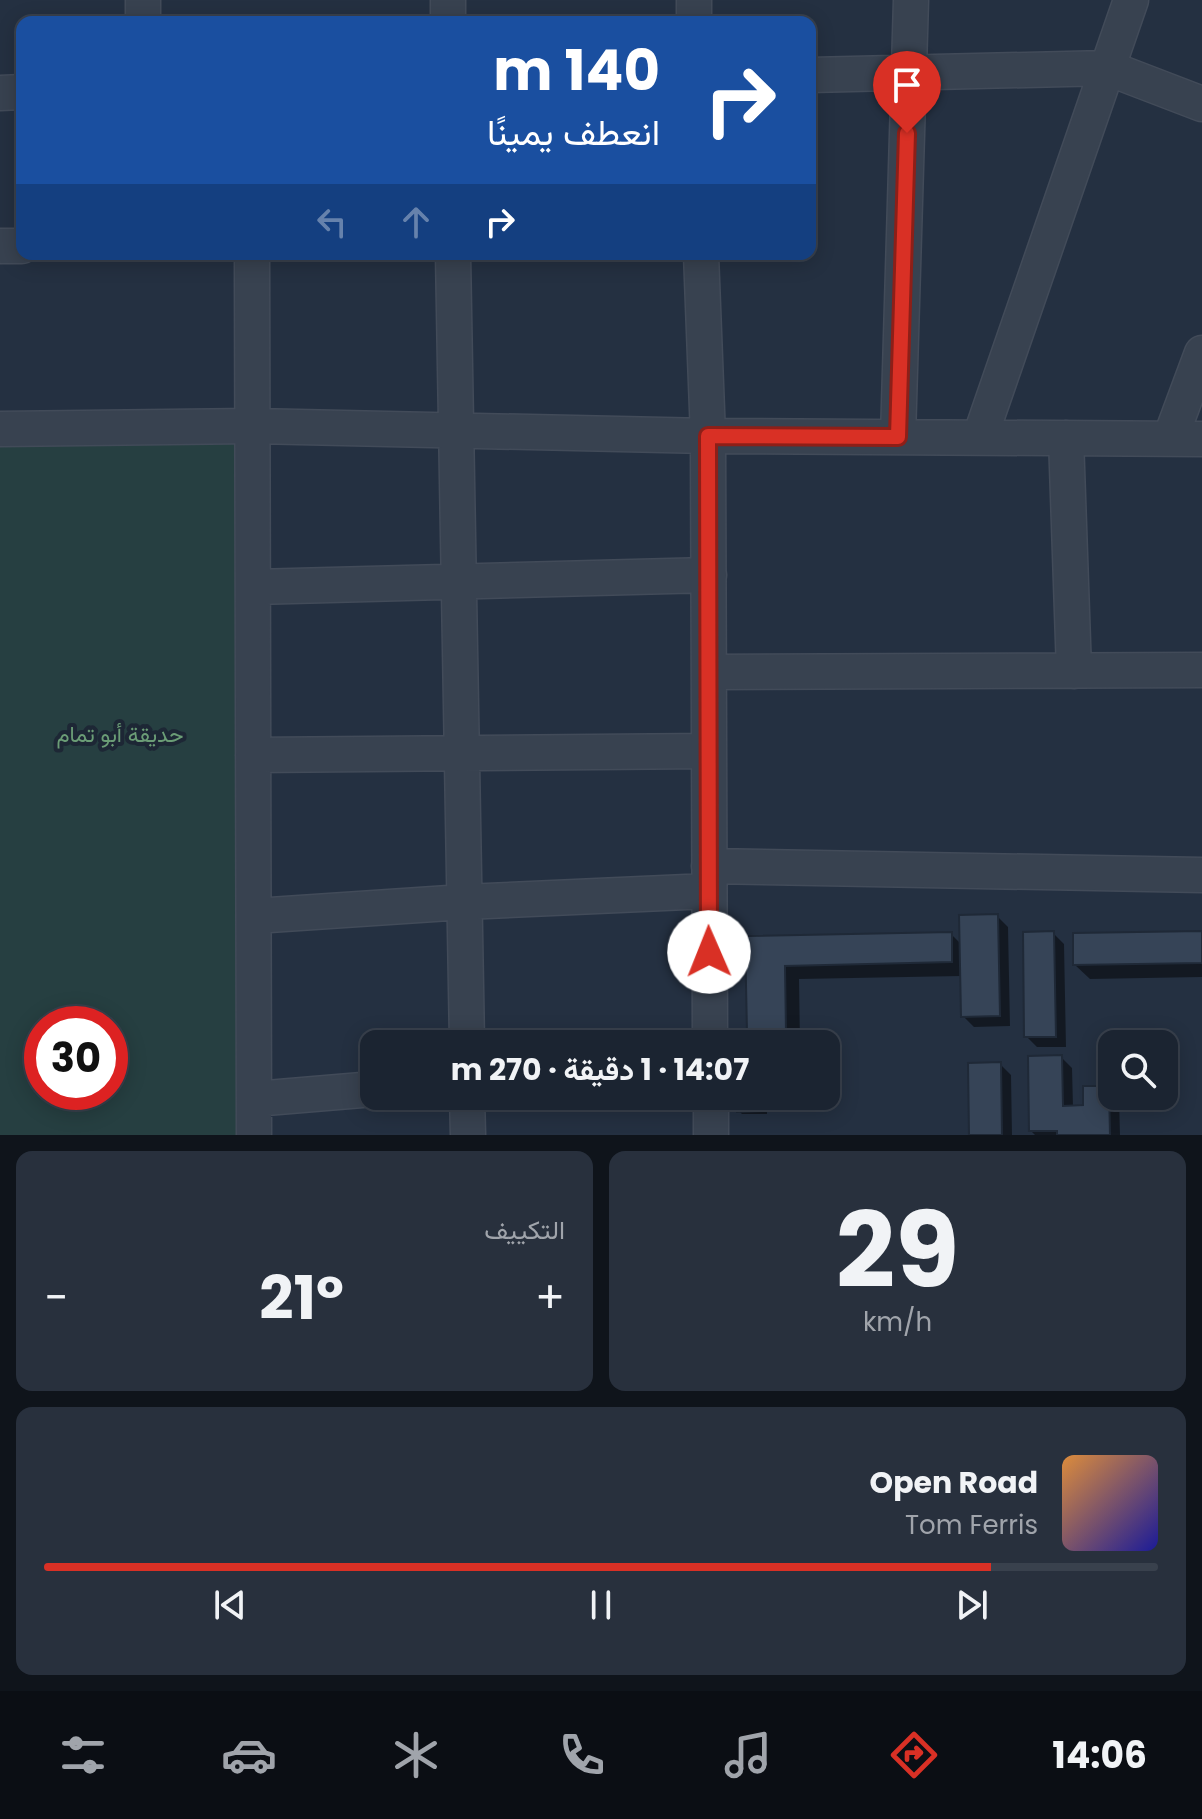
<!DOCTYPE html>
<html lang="ar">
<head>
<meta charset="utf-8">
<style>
	body { margin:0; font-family:Poppins,Vazirmatn,sans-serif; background:#28303d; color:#f1f3f6; direction:rtl; height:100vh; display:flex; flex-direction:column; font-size:30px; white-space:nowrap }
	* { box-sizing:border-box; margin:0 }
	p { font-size:26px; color:#a0a4ab }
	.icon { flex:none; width:44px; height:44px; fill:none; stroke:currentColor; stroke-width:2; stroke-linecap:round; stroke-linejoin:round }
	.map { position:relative; height:1135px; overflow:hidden; direction:ltr }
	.side { display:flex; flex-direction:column; gap:16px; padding:16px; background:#0f141b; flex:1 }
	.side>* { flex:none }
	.guide { position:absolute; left:16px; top:16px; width:800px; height:244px; border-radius:16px; box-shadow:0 4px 20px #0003,0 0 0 2px #39414d; direction:rtl; background:#1a4fa0; color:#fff; overflow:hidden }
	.controls { position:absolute; left:1098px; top:1030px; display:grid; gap:16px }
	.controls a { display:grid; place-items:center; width:80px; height:80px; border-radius:16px; background:#1b2431; box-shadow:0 4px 20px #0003,0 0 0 2px #39414d; font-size:40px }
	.speed { position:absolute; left:24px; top:1006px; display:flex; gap:16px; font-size:40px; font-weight:700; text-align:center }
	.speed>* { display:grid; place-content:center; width:104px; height:104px; border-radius:50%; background:#1b2431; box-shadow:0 4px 20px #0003,0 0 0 2px #39414d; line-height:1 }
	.speed .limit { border:12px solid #d22; background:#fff; color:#111 }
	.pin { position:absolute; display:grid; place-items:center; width:68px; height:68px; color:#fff; margin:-82px -34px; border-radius:50% 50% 50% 0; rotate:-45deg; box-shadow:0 0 8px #0007 }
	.pin .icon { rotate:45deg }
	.me { position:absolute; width:88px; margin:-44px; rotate:359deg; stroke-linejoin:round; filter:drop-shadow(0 0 6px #0008) }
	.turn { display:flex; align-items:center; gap:28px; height:168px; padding:0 24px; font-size:36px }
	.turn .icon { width:104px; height:104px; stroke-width:2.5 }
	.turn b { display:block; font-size:56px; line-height:68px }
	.lanes { display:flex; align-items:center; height:76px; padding:0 24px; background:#0003; justify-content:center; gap:40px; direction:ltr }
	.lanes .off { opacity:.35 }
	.big { font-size:60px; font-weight:700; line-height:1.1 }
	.side .widget { flex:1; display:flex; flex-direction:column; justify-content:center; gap:12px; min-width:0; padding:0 28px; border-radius:16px; background:#28303d }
	.side .dial { align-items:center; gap:0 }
	.dial b { font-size:104px; line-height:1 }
	.song { display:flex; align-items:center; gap:24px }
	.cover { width:96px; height:96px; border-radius:12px; background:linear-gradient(135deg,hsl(30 70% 55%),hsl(240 70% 35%)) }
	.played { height:8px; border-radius:4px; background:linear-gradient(90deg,#d93025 85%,#39414d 85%) }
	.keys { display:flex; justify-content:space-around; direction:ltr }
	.heat { display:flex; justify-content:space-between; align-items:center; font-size:44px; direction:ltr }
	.side .tiles { flex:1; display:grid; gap:16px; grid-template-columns:1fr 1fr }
	.widget:last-child { grid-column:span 2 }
	.trip { position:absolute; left:360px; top:1030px; width:480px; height:80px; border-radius:16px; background:#1b2431; box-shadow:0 4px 20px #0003,0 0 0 2px #39414d; font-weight:700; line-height:80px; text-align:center; direction:rtl }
	.menu { display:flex; height:128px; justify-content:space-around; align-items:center; background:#0b0e14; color:#a0a4ab }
	.menu .icon { width:56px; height:56px }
	.menu .on { color:#d93025 }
	.menu b { font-size:36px; color:#f1f3f6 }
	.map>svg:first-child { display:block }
	.green { fill:#263f41; fill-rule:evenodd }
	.shadow { fill:#0007 }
	.building { fill:#364457; stroke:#1f2937; stroke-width:2 }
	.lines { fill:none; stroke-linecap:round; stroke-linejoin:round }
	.minor-casing { stroke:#424b59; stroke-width:37 }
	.minor { stroke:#384250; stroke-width:34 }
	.route-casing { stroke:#8d1f18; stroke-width:20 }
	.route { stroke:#d93025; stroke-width:14 }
	.labels { text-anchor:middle; stroke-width:8; stroke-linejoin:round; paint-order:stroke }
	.park-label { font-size:22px; fill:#6b9d76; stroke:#1d2735 }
</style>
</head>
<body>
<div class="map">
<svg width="1202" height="1135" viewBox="0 0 1202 1135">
	<rect width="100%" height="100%" fill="#243041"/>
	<path class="green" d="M0 443H241L240 1135H0ZM42 1024H110V1092H42Z"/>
	<path class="shadow" d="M997 916 1008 927 1010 1026 974 1027 963 1016 962 976 799 979 800 1044H761L748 1032 747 938 951 934 962 945Z
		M1053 933 1064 944 1066 1047H1037L1026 1036Z
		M1202 933V977L1090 979 1075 965Z
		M1061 1057 1072 1068 1073 1107H1085L1108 1088 1112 1096 1119 1099 1120 1135H1035L1031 1131Z
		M1000 1064 1011 1075 1012 1135H971Z
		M764 1097 767 1100V1114H742L739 1111Z"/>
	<path class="building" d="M998 914 1000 1016 961 1017 959 915Z
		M1054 931 1056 1037H1024L1023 932Z
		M1202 931V963L1073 965V933Z
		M952 932V962L785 966 786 1032 747 1033 745 936Z
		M1062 1055 1063 1106 1083 1105V1086H1109L1110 1135H1057V1131H1029L1028 1056Z
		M1001 1062 1002 1135H969L968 1063Z
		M737 1096H765V1111L737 1112Z"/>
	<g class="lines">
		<defs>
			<path id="minor" d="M448 0V22
				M143 22V0
				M694 22V0
				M810 75 1108 68 1202 104
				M0 93 22 92
				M0 246H22
				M252 254 254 1135
				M453 254 467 1044
				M701 254 708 436 710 1044
				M0 429 252 426 708 436 1202 439
				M898 437 911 0
				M980 437 1131 0
				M1066 438 1074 671
				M1170 439 1202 353
				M253 587 709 575
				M709 672 1202 670
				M253 755 709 751
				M709 866 1202 875
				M254 916 464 902 709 891
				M467 1096 468 1135
				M711 1096V1135
				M254 1099 374 1089"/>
		</defs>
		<use href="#minor" class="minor-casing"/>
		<use href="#minor" class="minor"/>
	</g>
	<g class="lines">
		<defs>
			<path id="route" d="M709 952 708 436 898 437 907 133"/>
		</defs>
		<use href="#route" class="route-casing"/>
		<use href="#route" class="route"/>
	</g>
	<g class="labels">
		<g class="park-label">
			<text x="120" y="742">حديقة أبو تمام</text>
		</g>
	</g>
</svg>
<div class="controls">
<a><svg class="icon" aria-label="search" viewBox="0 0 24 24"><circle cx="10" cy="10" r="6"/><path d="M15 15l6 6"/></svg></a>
</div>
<div class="speed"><div class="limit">30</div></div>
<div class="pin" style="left:907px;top:133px;background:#d93025"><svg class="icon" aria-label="arrive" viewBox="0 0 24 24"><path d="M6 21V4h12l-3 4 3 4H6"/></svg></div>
<svg class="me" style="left:709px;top:952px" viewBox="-20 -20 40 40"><circle r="19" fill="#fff"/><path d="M0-13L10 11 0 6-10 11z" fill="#d93025"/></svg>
<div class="trip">14:07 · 1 دقيقة · 270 m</div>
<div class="guide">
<div class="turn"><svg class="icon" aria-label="right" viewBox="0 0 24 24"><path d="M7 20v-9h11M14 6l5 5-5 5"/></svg><div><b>140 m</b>انعطف يمينًا</div></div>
<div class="lanes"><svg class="icon off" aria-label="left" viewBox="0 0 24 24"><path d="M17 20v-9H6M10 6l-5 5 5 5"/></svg><svg class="icon off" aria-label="ahead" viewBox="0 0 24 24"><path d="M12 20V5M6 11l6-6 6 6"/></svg><svg class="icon" aria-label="right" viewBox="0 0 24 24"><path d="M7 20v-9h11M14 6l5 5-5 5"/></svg></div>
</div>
</div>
<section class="side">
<div class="tiles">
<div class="widget dial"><b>29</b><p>km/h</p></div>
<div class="widget"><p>التكييف</p>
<div class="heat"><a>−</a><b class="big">21°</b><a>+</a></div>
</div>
<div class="widget">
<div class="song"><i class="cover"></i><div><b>Open Road</b><p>Tom Ferris</p></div></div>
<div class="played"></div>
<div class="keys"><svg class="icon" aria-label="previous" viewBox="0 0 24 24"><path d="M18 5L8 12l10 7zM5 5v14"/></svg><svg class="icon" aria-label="pause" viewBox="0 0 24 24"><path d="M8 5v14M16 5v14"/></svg><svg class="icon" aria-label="next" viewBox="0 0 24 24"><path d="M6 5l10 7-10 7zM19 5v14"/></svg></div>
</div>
</div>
</section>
<nav class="menu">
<b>14:06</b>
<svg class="icon on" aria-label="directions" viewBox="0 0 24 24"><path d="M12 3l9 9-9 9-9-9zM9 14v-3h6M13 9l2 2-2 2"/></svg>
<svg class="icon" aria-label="music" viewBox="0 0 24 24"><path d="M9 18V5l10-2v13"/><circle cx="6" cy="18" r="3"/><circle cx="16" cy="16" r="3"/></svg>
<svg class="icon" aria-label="phone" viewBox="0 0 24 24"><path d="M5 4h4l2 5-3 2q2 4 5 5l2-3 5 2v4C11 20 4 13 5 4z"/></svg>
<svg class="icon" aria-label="climate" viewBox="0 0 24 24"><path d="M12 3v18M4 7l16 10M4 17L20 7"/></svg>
<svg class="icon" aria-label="car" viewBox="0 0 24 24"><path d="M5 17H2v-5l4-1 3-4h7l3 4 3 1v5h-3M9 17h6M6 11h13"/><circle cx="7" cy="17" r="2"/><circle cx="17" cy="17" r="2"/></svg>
<svg class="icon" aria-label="filters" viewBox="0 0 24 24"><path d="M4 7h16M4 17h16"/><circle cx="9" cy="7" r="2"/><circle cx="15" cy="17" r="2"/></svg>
</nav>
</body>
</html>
